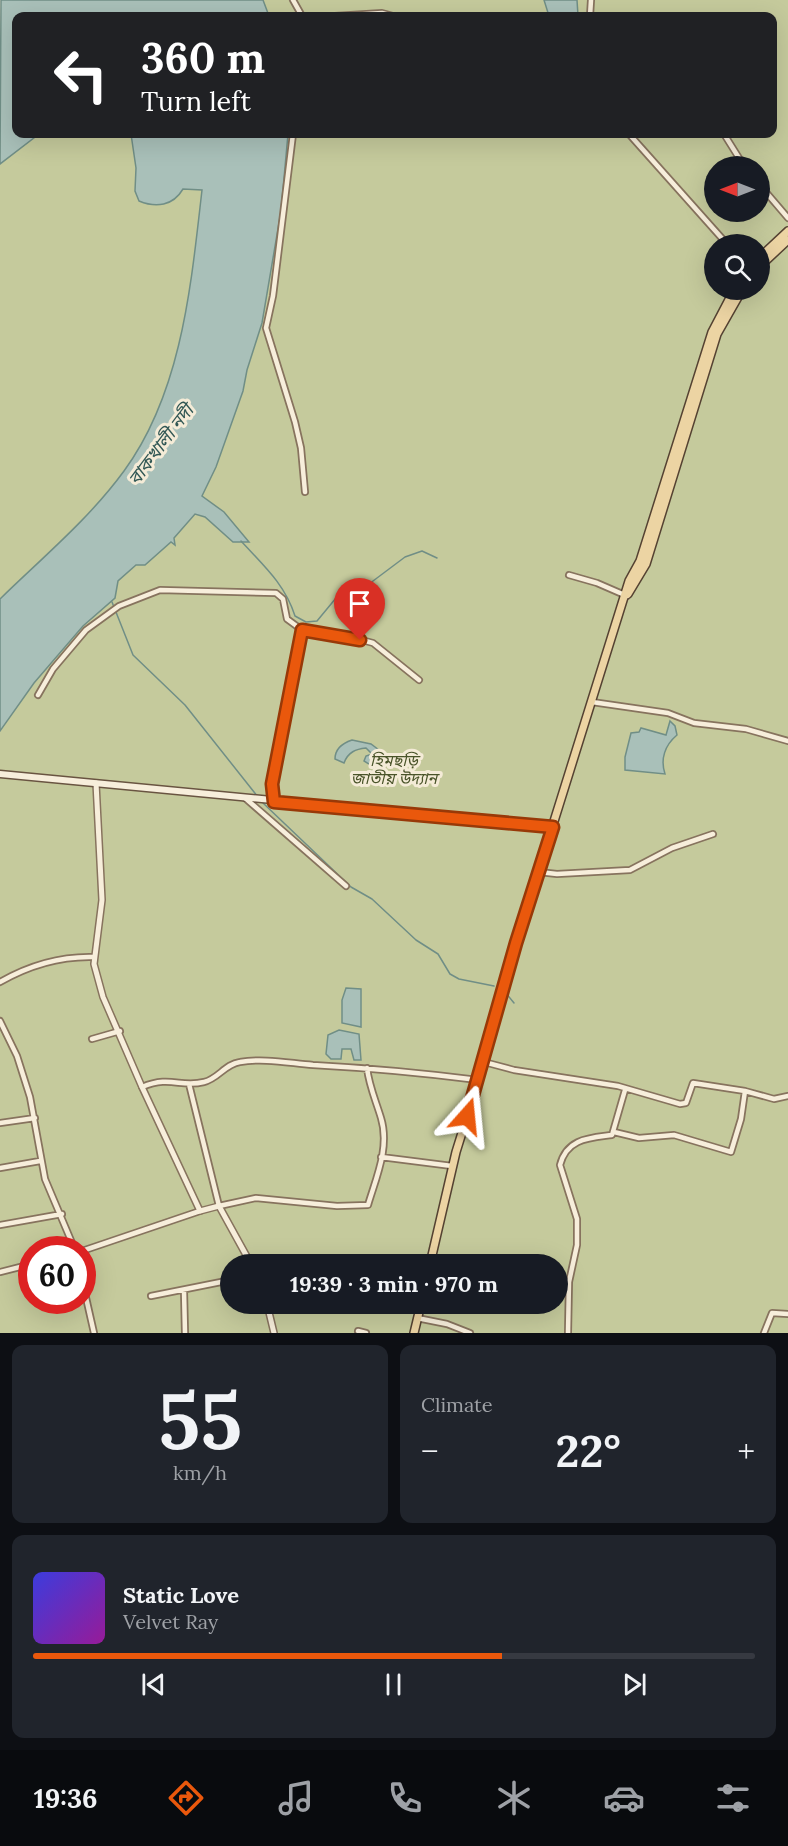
<!DOCTYPE html>
<html lang="en">
<head>
<meta charset="utf-8">
<style>
	body { margin:0; font-family:Lora,"Noto Sans Bengali",serif; background:#20242c; color:#f1f3f6; height:100vh; display:flex; flex-direction:column; font-size:22px; white-space:nowrap }
	* { box-sizing:border-box; margin:0 }
	p { font-size:20px; color:#9ea1a6 }
	.icon { flex:none; width:33px; height:33px; fill:none; stroke:currentColor; stroke-width:2; stroke-linecap:round; stroke-linejoin:round }
	.map { position:relative; height:1333px; overflow:hidden }
	.side { display:flex; flex-direction:column; gap:12px; padding:12px; background:#0d0f14; flex:1 }
	.side>* { flex:none }
	.hud { position:absolute; left:12px; top:12px; width:765px; height:126px; border-radius:12px; box-shadow:0 6px 24px #0002; background:#202124; color:#fff; overflow:hidden }
	.needle { width:39px; rotate:270deg }
	.fabs { position:absolute; left:704px; top:156px; display:grid; gap:12px }
	.fabs a { display:grid; place-items:center; width:66px; height:66px; border-radius:50%; background:#171b24; box-shadow:0 6px 24px #0002; font-size:30px }
	.speed { position:absolute; left:18px; top:1236px; display:flex; gap:12px; font-size:30px; font-weight:700; text-align:center }
	.speed>* { display:grid; place-content:center; width:78px; height:78px; border-radius:50%; background:#171b24; box-shadow:0 6px 24px #0002; line-height:1 }
	.speed .limit { border:9px solid #d22; background:#fff; color:#111 }
	.pin { position:absolute; display:grid; place-items:center; width:51px; height:51px; color:#fff; margin:-62px -26px; border-radius:50% 50% 50% 0; rotate:-45deg; box-shadow:0 0 6px #0007 }
	.pin .icon { rotate:45deg }
	.me { position:absolute; width:66px; margin:-33px; rotate:18deg; stroke-linejoin:round; filter:drop-shadow(0 0 4px #0008) }
	.turn { display:flex; align-items:center; gap:21px; height:126px; padding:0 30px; font-size:27px }
	.turn .icon { width:78px; height:78px; stroke-width:2.5 }
	.turn b { display:block; font-size:42px; line-height:51px }
	.big { font-size:45px; font-weight:800; line-height:1.1 }
	.side .widget { flex:1; display:flex; flex-direction:column; justify-content:center; gap:9px; min-width:0; padding:0 21px; border-radius:12px; background:#20242c }
	.side .dial { align-items:center; gap:0 }
	.dial b { font-size:78px; line-height:1 }
	.song { display:flex; align-items:center; gap:18px }
	.cover { width:72px; height:72px; border-radius:9px; background:linear-gradient(135deg,hsl(240 70% 55%),hsl(300 70% 35%)) }
	.played { height:6px; border-radius:3px; background:linear-gradient(90deg,#ea580c 65%,#363941 65%) }
	.keys { display:flex; justify-content:space-around; direction:ltr }
	.heat { display:flex; justify-content:space-between; align-items:center; font-size:33px; direction:ltr }
	.side .tiles { flex:1; display:grid; gap:12px; grid-template-columns:1fr 1fr }
	.widget:last-child { grid-column:span 2 }
	.trip { position:absolute; left:220px; top:1254px; width:348px; height:60px; border-radius:30px; background:#171b24; box-shadow:0 6px 24px #0002; font-weight:800; line-height:60px; text-align:center }
	.dock { display:flex; height:96px; justify-content:space-around; align-items:center; background:#090b0e; color:#9ea1a6 }
	.dock .icon { width:42px; height:42px }
	.dock .on { color:#ea580c }
	.dock b { font-size:27px; color:#f1f3f6 }
	.map>svg:first-child { display:block }
	.green { fill:#c5ca9c; fill-rule:evenodd }
	.water { fill:#a9c0b9; stroke:#708e86; stroke-width:1.5 }
	.lines { fill:none; stroke-linecap:round; stroke-linejoin:round }
	.stream { stroke:#708e86; stroke-width:1.5 }
	.minor-casing { stroke:#87735e; stroke-width:8 }
	.tertiary-casing { stroke:#87735e; stroke-width:8 }
	.secondary-casing { stroke:#695441; stroke-width:9 }
	.primary-casing { stroke:#554232; stroke-width:10 }
	.minor { stroke:#f7eedb; stroke-width:4.5 }
	.tertiary { stroke:#f7eedb; stroke-width:5 }
	.secondary { stroke:#f7eedb; stroke-width:6 }
	.primary { stroke:#ecd4a3; stroke-width:7 }
	.route-casing { stroke:#983908; stroke-width:15 }
	.route { stroke:#ea580c; stroke-width:10 }
	.labels { text-anchor:middle; stroke-width:6; stroke-linejoin:round; paint-order:stroke }
	.park-label { font-size:16px; font-style:italic; fill:#495329; stroke:#f4ebd7 }
	.water-label { font-size:18px; font-style:italic; fill:#315754; stroke:#f4ebd7 }
</style>
</head>
<body>
<div class="map">
<svg width="788" height="1333" viewBox="0 0 788 1333">
	<rect width="100%" height="100%" fill="#ece1c8"/>
	<path class="green" d="M186 0H788V1333H0V130L16 134H772V16H162ZM714 166H759V212H714ZM714 244H759V290H714ZM32 1250H82V1300H32ZM231 1264H558V1304H231Z"/>
	<path class="water" d="M1 0H263L269 16H16V134H39L0 164Z
		M544 0H577L578 16H549Z
		M131 134H288L281 211 262 323 247 370 243 391 216 467 202 496 224 512 249 542H233L205 517 195 514 174 538 175 545 171 542 145 565H136L118 581 115 598 83 626 34 683 0 731V599C42 558 89 519 124 471 182 392 191 285 202 190L183 189C173 206 156 208 139 201L135 191 136 168Z
		M670 721 675 726 677 735C665 745 660 759 665 774L625 770V757L631 733 639 732 641 728 666 735Z
		M352 740 371 744 379 750 378 763 372 766 364 761 366 756 372 754 366 748C356 749 348 752 344 763L335 759C335 748 343 743 352 740Z
		M346 988 361 989V1027L342 1023V1000Z
		M339 1030 359 1034 361 1060H354L351 1049H342L341 1059H331L326 1054 328 1035Z"/>
	<g class="lines">
		<path class="stream" d="M241 541C263 565 285 584 295 616L306 622 317 621 336 598 361 590 405 557 422 551 437 558
			M112 602 133 655 185 705 258 797
			M263 803 351 887 372 899 416 940 438 954 450 974 459 979 494 986
			M505 992 514 1003"/>
		<defs>
			<path id="minor" d="M293 0 302 16
				M335 16 382 13 393 16
				M590 16 591 0
				M293 134 273 296 266 328 295 422 301 448 305 492
				M629 134 727 244
				M724 134 744 166
				M759 184 788 218
				M569 575 597 583 627 596
				M38 695 53 669 86 630 119 606 160 590 276 593 283 599 287 619 302 630 347 636 373 643 419 680
				M592 702 668 713 694 723 746 729 788 741
				M245 798 346 886
				M274 802 272 784 302 630
				M539 872 557 874 630 870 672 848 713 834
				M0 982C28 966 61 956 94 957
				M0 1021 17 1056 30 1097 45 1179 75 1250
				M92 1039 120 1031
				M484 1062 514 1070 618 1086 680 1104 686 1103 693 1083 745 1091 774 1099 788 1096
				M189 1084 219 1206 256 1198 337 1206 368 1205C376 1178 390 1147 381 1118 376 1101 369 1086 367 1068
				M142 1087C171 1075 180 1088 204 1082 218 1079 225 1064 240 1062 264 1058 288 1063 313 1065 368 1068 423 1073 478 1080
				M0 1123 35 1118
				M614 1132 639 1138 674 1135 731 1152 741 1119 745 1091
				M381 1157 452 1166
				M0 1168 40 1161
				M0 1225 62 1214
				M82 1251 200 1211
				M0 1272 32 1264
				M82 1280 94 1333
				M184 1290 185 1333
				M151 1296 231 1280
				M396 1304 419 1311
				M417 1318 447 1324 470 1333
				M358 1331 366 1333
				M568 1333 569 1282 577 1245V1219L560 1165C567 1138 590 1138 612 1135L625 1090
				M764 1333 772 1313 788 1314"/>
			<path id="tertiary" d="M96 783 102 900 94 964 103 997 142 1087 200 1211 219 1206 251 1264
				M267 1304 274 1333"/>
			<path id="secondary" d="M0 774 553 827"/>
			<path id="primary" d="M759 258 788 231
				M759 267 788 240
				M628 594 646 564 717 334 742 290
				M430 1264 456 1152 484 1062 516 943 629 581 640 561 712 332 734 290
				M414 1333 421 1304"/>
		</defs>
		<use href="#minor" class="minor-casing"/>
		<use href="#tertiary" class="tertiary-casing"/>
		<use href="#secondary" class="secondary-casing"/>
		<use href="#primary" class="primary-casing"/>
		<use href="#minor" class="minor"/>
		<use href="#tertiary" class="tertiary"/>
		<use href="#secondary" class="secondary"/>
		<use href="#primary" class="primary"/>
	</g>
	<g class="lines">
		<defs>
			<path id="route" d="M360 640 302 630 272 784 274 802 553 827 516 943 467 1116"/>
		</defs>
		<use href="#route" class="route-casing"/>
		<use href="#route" class="route"/>
	</g>
	<g class="labels">
		<g class="park-label">
			<text x="394" y="766">হিমছড়ি<tspan x="394" dy="18">জাতীয় উদ্যান</tspan></text>
		</g>
		<g class="water-label">
			<text transform="translate(161 445) rotate(-53)" y="6">বাকখালী নদী</text>
		</g>
	</g>
</svg>
<div class="fabs">
<a><svg class="needle" viewBox="-14 -14 28 28"><path d="M0-13l5 13h-10z" fill="#e53935"/><path d="M0 13l5-13h-10z" fill="#9ea1a6"/></svg></a>
<a><svg class="icon" aria-label="search" viewBox="0 0 24 24"><circle cx="10" cy="10" r="6"/><path d="M15 15l6 6"/></svg></a>
</div>
<div class="speed"><div class="limit">60</div></div>
<div class="pin" style="left:360px;top:640px;background:#d93025"><svg class="icon" aria-label="arrive" viewBox="0 0 24 24"><path d="M6 21V4h12l-3 4 3 4H6"/></svg></div>
<svg class="me" style="left:467px;top:1116px" viewBox="-20 -20 40 40"><path d="M0-17L14 15 0 8-14 15z" fill="#ea580c" stroke="#fff" stroke-width="4"/></svg>
<div class="trip">19:39 · 3 min · 970 m</div>
<div class="hud">
<div class="turn"><svg class="icon" aria-label="left" viewBox="0 0 24 24"><path d="M17 20v-9H6M10 6l-5 5 5 5"/></svg><div><b>360 m</b>Turn left</div></div>
</div>
</div>
<section class="side">
<div class="tiles">
<div class="widget dial"><b>55</b><p>km/h</p></div>
<div class="widget"><p>Climate</p>
<div class="heat"><a>−</a><b class="big">22°</b><a>+</a></div>
</div>
<div class="widget">
<div class="song"><i class="cover"></i><div><b>Static Love</b><p>Velvet Ray</p></div></div>
<div class="played"></div>
<div class="keys"><svg class="icon" aria-label="previous" viewBox="0 0 24 24"><path d="M18 5L8 12l10 7zM5 5v14"/></svg><svg class="icon" aria-label="pause" viewBox="0 0 24 24"><path d="M8 5v14M16 5v14"/></svg><svg class="icon" aria-label="next" viewBox="0 0 24 24"><path d="M6 5l10 7-10 7zM19 5v14"/></svg></div>
</div>
</div>
</section>
<nav class="dock">
<b>19:36</b>
<svg class="icon on" aria-label="directions" viewBox="0 0 24 24"><path d="M12 3l9 9-9 9-9-9zM9 14v-3h6M13 9l2 2-2 2"/></svg>
<svg class="icon" aria-label="music" viewBox="0 0 24 24"><path d="M9 18V5l10-2v13"/><circle cx="6" cy="18" r="3"/><circle cx="16" cy="16" r="3"/></svg>
<svg class="icon" aria-label="phone" viewBox="0 0 24 24"><path d="M5 4h4l2 5-3 2q2 4 5 5l2-3 5 2v4C11 20 4 13 5 4z"/></svg>
<svg class="icon" aria-label="climate" viewBox="0 0 24 24"><path d="M12 3v18M4 7l16 10M4 17L20 7"/></svg>
<svg class="icon" aria-label="car" viewBox="0 0 24 24"><path d="M5 17H2v-5l4-1 3-4h7l3 4 3 1v5h-3M9 17h6M6 11h13"/><circle cx="7" cy="17" r="2"/><circle cx="17" cy="17" r="2"/></svg>
<svg class="icon" aria-label="filters" viewBox="0 0 24 24"><path d="M4 7h16M4 17h16"/><circle cx="9" cy="7" r="2"/><circle cx="15" cy="17" r="2"/></svg>
</nav>
</body>
</html>
